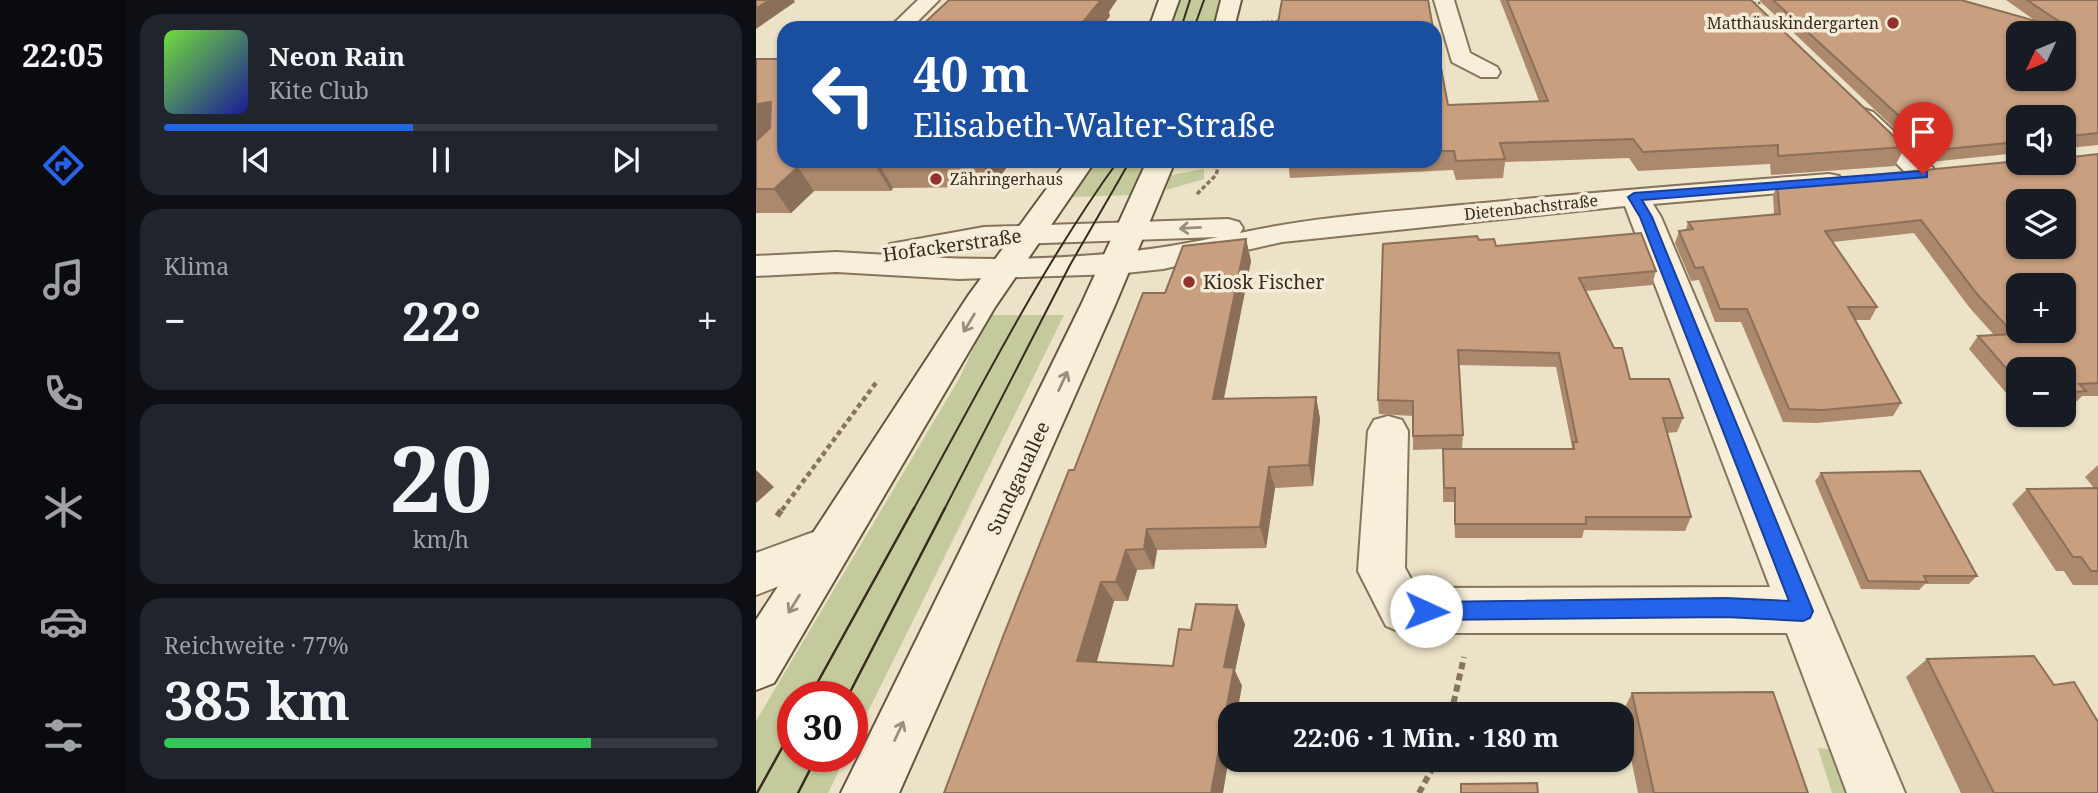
<!DOCTYPE html>
<html lang="de">
<head>
<meta charset="utf-8">
<style>
	body { margin:0; font-family:"Noto Serif",serif; background:#20242c; color:#f1f3f6; height:100vh; display:flex; flex-direction:column; font-size:26px; white-space:nowrap }
	* { box-sizing:border-box; margin:0 }
	p { font-size:23px; color:#9ea1a6 }
	.icon { flex:none; width:38px; height:38px; fill:none; stroke:currentColor; stroke-width:2; stroke-linecap:round; stroke-linejoin:round }
	.map { position:relative; flex:1; overflow:hidden }
	.side { display:flex; flex-direction:column; gap:14px; padding:14px; background:#0d0f14; width:630px }
	.side>* { flex:none }
	.guide { position:absolute; left:21px; top:21px; width:665px; height:147px; border-radius:21px; box-shadow:0 2px 5px #0004; background:#1a4fa0; color:#fff; overflow:hidden }
	.needle { width:46px; rotate:226deg }
	.fabs { position:absolute; left:1250px; top:21px; display:grid; gap:14px }
	.fabs a { display:grid; place-items:center; width:70px; height:70px; border-radius:14px; background:#171b24; box-shadow:0 2px 5px #0004; font-size:35px }
	.speed { position:absolute; left:21px; top:681px; display:flex; gap:14px; font-size:35px; font-weight:700; text-align:center }
	.speed>* { display:grid; place-content:center; width:91px; height:91px; border-radius:50%; background:#171b24; box-shadow:0 2px 5px #0004; line-height:1 }
	.speed .limit { border:10px solid #d22; background:#fff; color:#111 }
	.pin { position:absolute; display:grid; place-items:center; width:60px; height:60px; color:#fff; margin:-72px -30px; border-radius:50% 50% 50% 0; rotate:-45deg; box-shadow:0 0 7px #0007 }
	.pin .icon { rotate:45deg }
	.me { position:absolute; width:77px; margin:-38px; rotate:92deg; stroke-linejoin:round; filter:drop-shadow(0 0 5px #0008) }
	.turn { display:flex; align-items:center; gap:24px; height:147px; padding:0 21px; font-size:32px }
	.turn .icon { width:91px; height:91px; stroke-width:2.5 }
	.turn b { display:block; font-size:49px; line-height:60px }
	.big { font-size:52px; font-weight:700; line-height:1.1 }
	.side .card { flex:1; display:flex; flex-direction:column; justify-content:center; gap:10px; min-width:0; padding:0 24px; border-radius:21px; background:#20242c }
	.side .dial { align-items:center; gap:0 }
	.dial b { font-size:91px; line-height:1 }
	.song { display:flex; align-items:center; gap:21px }
	.cover { width:84px; height:84px; border-radius:10px; background:linear-gradient(135deg,hsl(100 70% 55%),hsl(240 70% 35%)) }
	.played { height:7px; border-radius:4px; background:linear-gradient(90deg,#2563eb 45%,#363941 45%) }
	.keys { display:flex; justify-content:space-around; direction:ltr }
	.heat { display:flex; justify-content:space-between; align-items:center; font-size:38px; direction:ltr }
	.charge { height:10px; border-radius:5px; background:linear-gradient(90deg,#34c759 77%,#363941 0) }
	.trip { position:absolute; left:462px; top:702px; width:416px; height:70px; border-radius:21px; background:#171b24; box-shadow:0 2px 5px #0004; font-weight:700; line-height:70px; text-align:center }
	main { display:flex; flex:1; min-height:0 }
	.tab-bar { display:flex; flex-direction:column; width:126px; justify-content:space-around; align-items:center; background:#090b0e; color:#9ea1a6 }
	.tab-bar .icon { width:49px; height:49px }
	.tab-bar .selected { color:#2563eb }
	.tab-bar b { font-size:32px; color:#f1f3f6 }
	.map>svg:first-child { display:block }
	.green { fill:#c4ca9b }
	.lines { fill:none; stroke-linecap:round; stroke-linejoin:round }
	.street-casing { stroke:#87745d; stroke-width:4 }
	.secondary-casing { stroke:#695640; stroke-width:4 }
	.path-far3 { stroke:#87745d; stroke-width:2.5; stroke-dasharray:2.5 2; stroke-linecap:butt }
	.path-far2 { stroke:#87745d; stroke-width:3.5; stroke-dasharray:4.5 2.5; stroke-linecap:butt }
	.path-far1 { stroke:#87745d; stroke-width:4.5; stroke-dasharray:5 3.5; stroke-linecap:butt }
	.path { stroke:#87745d; stroke-width:6; stroke-dasharray:7 4.5; stroke-linecap:butt }
	.street { fill:#f7efda; fill-rule:evenodd }
	.secondary { fill:#f7efda; fill-rule:evenodd }
	.tram-far1 { stroke:#382c20; stroke-width:2 }
	.tram { stroke:#382c20; stroke-width:2.5 }
	.wall { fill:#ac896d; fill-rule:evenodd }
	.shaded-wall { fill:#8c6f59 }
	.building { fill:#c89f7f; stroke:#8c6f59; stroke-width:2; fill-rule:evenodd }
	.oneway { stroke:#988e7d }
	.route { fill:#2563eb; stroke:#184099; stroke-width:2 }
	.poi-dot { fill:#933230; stroke:#f4ecd6; stroke-width:2.5 }
	.labels { text-anchor:middle; stroke-width:7; stroke-linejoin:round; paint-order:stroke }
	.far-poi-label { font-size:16px; fill:#382c20; stroke:#f4ecd6; text-anchor:end }
	.far-street-label { font-size:16px; fill:#382c20; stroke:#f4ecd6 }
	.street-label { font-size:19px; fill:#382c20; stroke:#f4ecd6 }
	.poi-label { font-size:19px; fill:#382c20; stroke:#f4ecd6; text-anchor:start }
</style>
</head>
<body>
<main>
<nav class="tab-bar">
<b>22:05</b>
<svg class="icon selected" aria-label="directions" viewBox="0 0 24 24"><path d="M12 3l9 9-9 9-9-9zM9 14v-3h6M13 9l2 2-2 2"/></svg>
<svg class="icon" aria-label="music" viewBox="0 0 24 24"><path d="M9 18V5l10-2v13"/><circle cx="6" cy="18" r="3"/><circle cx="16" cy="16" r="3"/></svg>
<svg class="icon" aria-label="phone" viewBox="0 0 24 24"><path d="M5 4h4l2 5-3 2q2 4 5 5l2-3 5 2v4C11 20 4 13 5 4z"/></svg>
<svg class="icon" aria-label="climate" viewBox="0 0 24 24"><path d="M12 3v18M4 7l16 10M4 17L20 7"/></svg>
<svg class="icon" aria-label="car" viewBox="0 0 24 24"><path d="M5 17H2v-5l4-1 3-4h7l3 4 3 1v5h-3M9 17h6M6 11h13"/><circle cx="7" cy="17" r="2"/><circle cx="17" cy="17" r="2"/></svg>
<svg class="icon" aria-label="filters" viewBox="0 0 24 24"><path d="M4 7h16M4 17h16"/><circle cx="9" cy="7" r="2"/><circle cx="15" cy="17" r="2"/></svg>
</nav>
<section class="side">
<div class="card">
<div class="song"><i class="cover"></i><div><b>Neon Rain</b><p>Kite Club</p></div></div>
<div class="played"></div>
<div class="keys"><svg class="icon" aria-label="previous" viewBox="0 0 24 24"><path d="M18 5L8 12l10 7zM5 5v14"/></svg><svg class="icon" aria-label="pause" viewBox="0 0 24 24"><path d="M8 5v14M16 5v14"/></svg><svg class="icon" aria-label="next" viewBox="0 0 24 24"><path d="M6 5l10 7-10 7zM19 5v14"/></svg></div>
</div>
<div class="card"><p>Klima</p>
<div class="heat"><a>−</a><b class="big">22°</b><a>+</a></div>
</div>
<div class="card dial"><b>20</b><p>km/h</p></div>
<div class="card"><p>Reichweite · 77%</p><b class="big">385 km</b><div class="charge"></div></div>
</section>
<div class="map">
<svg width="1342" height="793" viewBox="0 0 1342 793">
	<rect width="100%" height="100%" fill="#ece2c7"/>
	<path class="green" d="M423 0H468L459 28H413Z
		M340 161H394L376 195 315 197Z
		M448 169V179L410 190 415 175Z
		M233 315H308L96 744V696H37V756H90L72 793H0V721L203 379Z
		M1062 748 1082 750 1097 793H1076Z"/>
	<g class="lines">
		<defs>
			<path id="street" d="M162 0H183L155 28H133Z
				M678 0H698L714 53 741 67 744 72 741 77H725L696 62Z
				M1108 109 1117 112 1177 168 1181 174 1177 180 1167 182 1157 180 1099 122 1095 117 1099 112Z
				M1073 174 1083 176 1087 182 1083 188 897 204 905 217 1149 793H1091L1031 633H647L630 626 602 571 612 431 618 420 632 416 646 420 652 431 649 568 660 588 1014 587 869 206 526 242 407 269 360 274 203 279 80 272 0 276V256L80 252 132 255 129 251 134 244 228 227 472 219 483 222 487 228 484 233C557 217 632 212 706 205 828 193 951 183 1073 174ZM462 237C366 258 263 262 164 257L228 245Z
				M74 526 90 532 97 546 90 560 0 595V553Z"/>
			<path id="secondary" d="M403 0H423L413 28H393Z
				M465 0H485L478 28H458Z
				M311 161H339L239 307 18 683 0 690V620L212 296Z
				M391 161H419L359 305 143 793H85L325 305Z"/>
		</defs>
		<use href="#street" class="street-casing"/>
		<use href="#secondary" class="secondary-casing"/>
		<path class="path-far3" d="M993 3H1012
			M506 22 525 21"/>
		<path class="path-far2" d="M441 194 460 175 464 161"/>
		<path class="path-far1" d="M26 510 122 380"/>
		<path class="path" d="M21 516 27 508
			M695 714 708 657
			M663 793 681 760"/>
		<use href="#street" class="street"/>
		<use href="#secondary" class="secondary"/>
		<path class="tram-far1" d="M425 28 434 0
			M438 28 448 0
			M157 510C223 392 283 270 362 161
			M188 510 314 265 374 161"/>
		<path class="tram" d="M54 696 158 508
			M92 696 189 508
			M1 793 37 728
			M42 793 61 756"/>
	</g>
	<path class="wall" d="M744 0H995L1149 147 1139 166 1015 175 1014 164 882 171 873 158 749 162 747 178 700 180 697 170 534 178 532 161H679V36L692 105 783 101Z
		M1004 0H1205L1281 22 1250 0H1342V145L1313 148 1309 154 1316 157 1342 154V396H1326L1318 404 1307 405V369H1262V407L1213 349 1222 336 1238 335 1213 307 1158 233 1077 242 1121 307 1114 320H1099L1145 403 1137 416 1060 423 1027 422 985 322H959L943 280 935 281 919 243 923 231 930 230 932 222 1018 214 1017 196 1021 184 1307 163V117H1262V153L1174 162 1004 1Z
		M0 59 255 161 237 187 137 188 135 191H58L35 213H0Z
		M490 239 495 261 468 399 560 397 564 419 557 486 519 488 510 548 401 550 398 569 381 570 372 601H358L340 662 417 666 435 630 489 624 479 671 486 686 188 793 318 470 409 293Z
		M723 240 740 246 900 271 896 285 830 291 874 379 927 418 921 432 911 433 935 517 929 531 828 530 826 538H699L698 502H687V449L657 450V416L623 414 622 400ZM703 365 800 367 816 447 815 449H706L707 435Z
		M1342 465V585H1317L1308 571H1300L1256 504 1271 489 1338 488 1329 477Z
		M1065 473 1221 576 1213 584H1169L1163 590 1105 589 1059 481Z
		M1171 659 1298 685 1342 793H1205L1150 677Z
		M876 693 1052 793H882L866 713Z"/>
	<path class="shaded-wall" d="M13 0H38L39 2 0 29V9Z
		M345 0H361L353 12 354 16 345 28H322Z
		M15 102 28 122 0 143V106L2 104Z
		M227 161H255L237 187 226 163Z
		M123 164 137 188 135 191 120 167Z
		M42 167 58 191 35 213 18 189Z
		M490 239 495 261 463 421 457 399Z
		M560 397 564 419 557 486 553 465Z
		M513 467 519 488 510 548 504 527Z
		M0 470 18 487 0 503Z
		M391 529 401 550 398 569 388 549Z
		M370 550 381 570 372 601 360 582Z
		M345 582 358 601 336 679 321 661Z
		M481 605 489 624 479 671 486 686 481 714H474V752L467 793H455L468 667Z"/>
	<path class="building" d="M0 0H13L0 9Z
		M193 0H345L322 28H163Z
		M526 0H672L677 28H521Z
		M751 0H995L1149 147 1022 156V145L887 152 877 139 744 143 749 159 700 161 698 151H679V36L692 105 792 101Z
		M1017 0H1205L1319 32 1271 0H1342V133L1315 136 1313 148 1307 149V117H1262V142L1180 150ZM1262 33H1307V79H1262Z
		M0 59H28V161H227L226 163 123 164 120 167H42L18 189H0V141L14 128 15 102 2 104 0 106Z
		M1307 153 1316 157 1342 154V383L1323 384 1330 391 1307 393V369H1262V382L1222 336 1258 334 1221 294 1165 220 1069 231 1121 307H1092L1145 403 1067 410 1033 409 991 309H964L947 267 939 268 923 231 937 229 932 222 1024 214 1021 184 1262 161V163H1307ZM1262 201H1307V247H1262ZM1262 285H1307V331H1262Z
		M885 233 900 271 823 278 858 348H866L874 379H913L927 418H907L935 517H830V524H699V488H688L687 449H818L817 442H821L803 353 702 350 707 435 657 436V401L622 400 627 244 721 236 723 240 738 239 740 246Z
		M490 239 457 399 560 397 553 465 513 467 504 527 391 529 388 549 370 550 360 582H345L321 661 417 666 423 629 435 630 440 604 481 605 468 667 478 668 455 793H188L248 634 313 470H318L387 293H409L427 246Z
		M1164 471 1221 576H1168L1171 582 1112 581 1065 473Z
		M1342 488V571H1335L1325 557H1317L1271 489Z
		M1278 656 1298 685 1318 682 1342 722V793H1238L1171 659Z
		M1017 692 1052 793H898L876 693Z
		M781 783 782 793H705V784Z"/>
	<defs><path id="oneway-shaft" d="M-6 0H5M1.5-3L5.5 0L1.5 3" fill="none" stroke-width="1.6" stroke-linecap="round" stroke-linejoin="round" transform="scale(1.75)"/></defs>
	<g class="oneway">
		<use href="#oneway-shaft" transform="translate(434 228) rotate(177)"/>
		<use href="#oneway-shaft" transform="translate(213 323) rotate(121)"/>
		<use href="#oneway-shaft" transform="translate(307 381) rotate(-65)"/>
		<use href="#oneway-shaft" transform="translate(38 604) rotate(122)"/>
		<use href="#oneway-shaft" transform="translate(143 731) rotate(-65)"/>
	</g>
	<path class="route" d="M1167 171 1171 172V177L886 200 896 217 1057 611 1054 618 1047 621 970 617 670 620 662 618 659 611 662 604 670 602 970 598 1033 601 884 217 872 197 878 193Z"/>
	<g class="poi-dot">
		<circle cx="1137" cy="23" r="7"/>
		<circle cx="180" cy="179" r="7"/>
		<circle cx="433" cy="282" r="7"/>
	</g>
	<g class="labels">
		<g class="far-poi-label">
			<text x="1123" y="29">Matthäuskindergarten</text>
			<text x="194" y="185" text-anchor="start">Zähringerhaus</text>
		</g>
		<g class="far-street-label">
			<text transform="translate(775 207) rotate(-6)" y="6">Dietenbachstraße</text>
		</g>
		<g class="street-label">
			<text transform="translate(196 245) rotate(-8)" y="7">Hofackerstraße</text>
			<text transform="translate(262 478) rotate(-65)" y="7">Sundgauallee</text>
		</g>
		<g class="poi-label">
			<text x="447" y="289">Kiosk Fischer</text>
		</g>
	</g>
</svg>
<div class="fabs">
<a><svg class="needle" viewBox="-14 -14 28 28"><path d="M0-13l5 13h-10z" fill="#e53935"/><path d="M0 13l5-13h-10z" fill="#9ea1a6"/></svg></a>
<a><svg class="icon" aria-label="sound" viewBox="0 0 24 24"><path d="M4 9h4l5-4v14l-5-4H4zM17 9q2 3 0 6"/></svg></a>
<a><svg class="icon" aria-label="layers" viewBox="0 0 24 24"><path d="M12 4l9 5-9 5-9-5zM3 14l9 5 9-5"/></svg></a>
<a>+</a>
<a>−</a>
</div>
<div class="speed"><div class="limit">30</div></div>
<div class="pin" style="left:1167px;top:174px;background:#d93025"><svg class="icon" aria-label="arrive" viewBox="0 0 24 24"><path d="M6 21V4h12l-3 4 3 4H6"/></svg></div>
<svg class="me" style="left:670px;top:611px" viewBox="-20 -20 40 40"><circle r="19" fill="#fff"/><path d="M0-13L10 11 0 6-10 11z" fill="#2563eb"/></svg>
<div class="trip">22:06 · 1 Min. · 180 m</div>
<div class="guide">
<div class="turn"><svg class="icon" aria-label="left" viewBox="0 0 24 24"><path d="M17 20v-9H6M10 6l-5 5 5 5"/></svg><div><b>40 m</b>Elisabeth-Walter-Straße</div></div>
</div>
</div>
</main>
</body>
</html>
